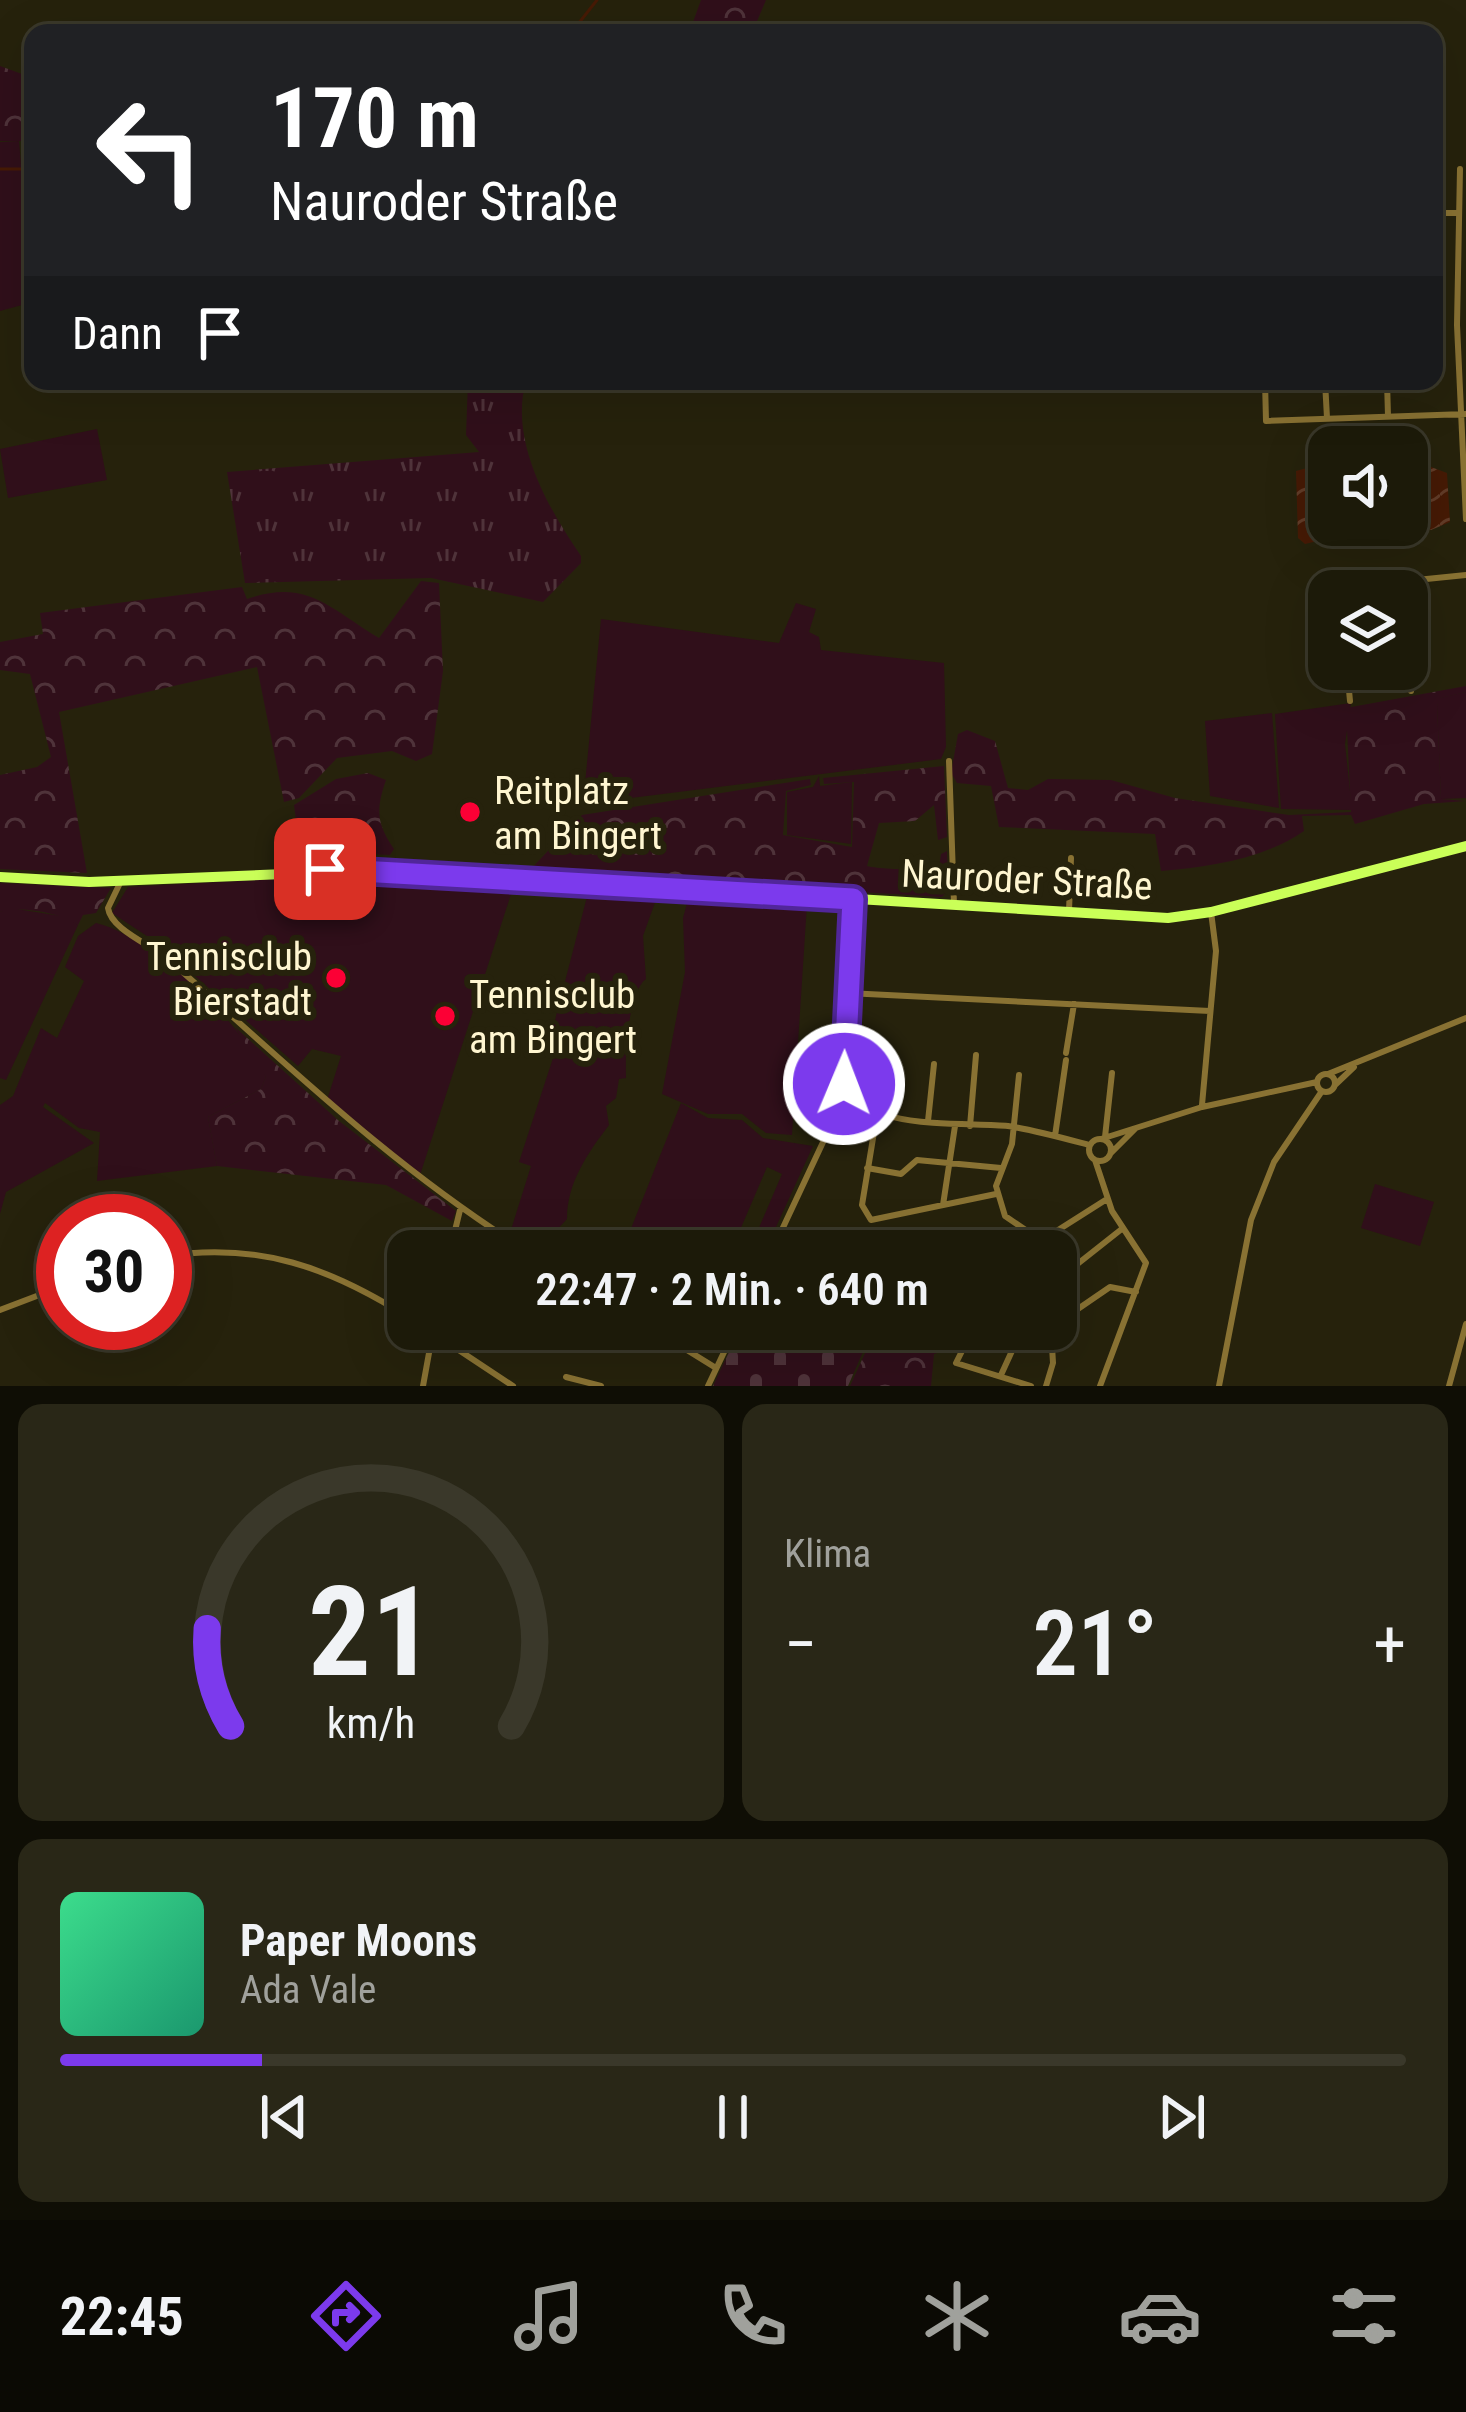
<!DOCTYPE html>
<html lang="de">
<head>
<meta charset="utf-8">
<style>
	body { margin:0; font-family:"Roboto Condensed",sans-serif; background:#292717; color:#f1f3f6; height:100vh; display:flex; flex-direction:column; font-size:45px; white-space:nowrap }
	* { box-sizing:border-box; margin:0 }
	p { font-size:39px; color:#a0a19c }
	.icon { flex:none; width:66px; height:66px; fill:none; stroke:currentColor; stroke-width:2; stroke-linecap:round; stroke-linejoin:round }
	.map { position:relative; height:1386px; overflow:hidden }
	.panel { display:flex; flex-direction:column; gap:18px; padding:18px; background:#0f0e05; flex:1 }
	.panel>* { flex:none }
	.guide { position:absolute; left:24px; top:24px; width:1419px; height:366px; border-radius:24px; box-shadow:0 12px 48px #0002,0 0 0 3px #3a382a; background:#202124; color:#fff; overflow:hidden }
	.buttons { position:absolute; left:1308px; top:426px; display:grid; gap:24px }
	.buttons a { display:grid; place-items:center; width:120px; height:120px; border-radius:24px; background:#1c1a09; box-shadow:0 12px 48px #0002,0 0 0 3px #3a382a; font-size:60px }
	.speed { position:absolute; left:36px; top:1194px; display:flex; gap:24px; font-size:60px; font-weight:700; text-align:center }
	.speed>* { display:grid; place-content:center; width:156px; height:156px; border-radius:50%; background:#1c1a09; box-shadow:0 12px 48px #0002,0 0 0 3px #3a382a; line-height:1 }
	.speed .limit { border:18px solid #d22; background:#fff; color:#111 }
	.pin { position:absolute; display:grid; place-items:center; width:102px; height:102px; color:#fff; margin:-51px; border-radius:24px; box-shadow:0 6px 18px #0006 }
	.me { position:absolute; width:132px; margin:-66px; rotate:1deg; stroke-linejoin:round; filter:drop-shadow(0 0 9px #0008) }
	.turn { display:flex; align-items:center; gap:42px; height:252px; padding:0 48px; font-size:54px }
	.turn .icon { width:156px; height:156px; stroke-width:2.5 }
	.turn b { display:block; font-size:84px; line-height:102px }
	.then { display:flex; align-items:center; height:114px; padding:0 48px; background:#0003; gap:24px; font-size:45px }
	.big { font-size:90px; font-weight:600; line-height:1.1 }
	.panel .card { flex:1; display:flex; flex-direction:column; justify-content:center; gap:18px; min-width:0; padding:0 42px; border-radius:24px; background:#292717 }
	.panel .dial { align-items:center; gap:0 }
	.dial svg { height:312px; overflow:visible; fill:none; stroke:#3a382a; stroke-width:7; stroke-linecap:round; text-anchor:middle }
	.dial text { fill:#f1f3f6; stroke:none }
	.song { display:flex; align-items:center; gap:36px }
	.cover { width:144px; height:144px; border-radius:18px; background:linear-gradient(135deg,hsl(150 70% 55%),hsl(160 70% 35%)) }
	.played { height:12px; border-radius:6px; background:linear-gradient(90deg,#7c3aed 15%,#3a382a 15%) }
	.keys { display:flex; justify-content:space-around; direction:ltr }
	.heat { display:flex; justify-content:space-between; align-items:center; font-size:66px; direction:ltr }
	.panel .tiles { flex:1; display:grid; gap:18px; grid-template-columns:1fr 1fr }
	.card:last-child { grid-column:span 2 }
	.trip { position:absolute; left:387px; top:1230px; width:690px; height:120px; border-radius:24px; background:#1c1a09; box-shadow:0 12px 48px #0002,0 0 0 3px #3a382a; font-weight:600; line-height:120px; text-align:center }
	.tab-bar { display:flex; height:192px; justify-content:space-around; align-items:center; background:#0b0a04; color:#a0a19c }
	.tab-bar .icon { width:84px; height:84px }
	.tab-bar .current { color:#7c3aed }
	.tab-bar b { font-size:54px; color:#f1f3f6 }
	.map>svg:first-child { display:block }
	.green { fill:#300f1a }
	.forest { fill:url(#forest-crowns) }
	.cemetery { fill:url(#cemetery-stones) }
	.park { fill:url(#park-tufts) }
	.water { fill:url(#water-waves) }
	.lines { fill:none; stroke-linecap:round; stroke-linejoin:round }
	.stream { stroke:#461a05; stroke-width:3 }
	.street { stroke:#897233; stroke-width:6 }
	.primary { stroke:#caff58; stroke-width:10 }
	.route-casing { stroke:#51269a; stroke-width:30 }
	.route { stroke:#7c3aed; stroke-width:21 }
	.poi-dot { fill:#fc0035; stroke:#26220c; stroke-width:4.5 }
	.labels { text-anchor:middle; stroke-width:12; stroke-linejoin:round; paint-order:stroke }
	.poi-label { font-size:39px; fill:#fff6d1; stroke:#26220c; text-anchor:start }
	.street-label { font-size:39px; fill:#fff6d1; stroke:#26220c }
</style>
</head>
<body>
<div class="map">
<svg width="1466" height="1386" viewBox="0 0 1466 1386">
	<defs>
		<pattern id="forest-crowns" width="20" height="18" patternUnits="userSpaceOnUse" patternTransform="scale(3)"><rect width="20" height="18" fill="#300f1a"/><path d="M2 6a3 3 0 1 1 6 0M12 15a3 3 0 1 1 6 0" fill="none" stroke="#4f333a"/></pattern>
		<pattern id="cemetery-stones" width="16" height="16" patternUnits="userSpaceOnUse" patternTransform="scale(3)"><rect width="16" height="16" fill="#300f1a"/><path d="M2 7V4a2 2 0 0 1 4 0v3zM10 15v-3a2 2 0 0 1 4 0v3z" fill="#4f333a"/></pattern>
		<pattern id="park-tufts" width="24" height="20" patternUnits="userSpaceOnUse" patternTransform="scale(3)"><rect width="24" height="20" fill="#300f1a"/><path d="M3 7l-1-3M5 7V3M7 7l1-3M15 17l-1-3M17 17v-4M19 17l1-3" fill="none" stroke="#4f333a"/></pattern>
		<pattern id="water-waves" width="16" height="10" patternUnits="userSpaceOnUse" patternTransform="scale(3)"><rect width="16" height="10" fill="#461a05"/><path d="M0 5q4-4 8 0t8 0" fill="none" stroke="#623c28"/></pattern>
	</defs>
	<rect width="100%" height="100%" fill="#26220c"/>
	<path class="green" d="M19 141 33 302 0 311V142Z
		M97 429 107 480 8 498 0 449Z
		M796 603 816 609 809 632 819 637 821 650 944 663 946 747 941 759 583 804 601 619 779 643Z
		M1466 692V798L1441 799 1437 706 1439 698Z
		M1351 703 1345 744 1352 810 1281 809 1275 714Z
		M1272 713 1279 808 1210 796 1205 721Z
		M819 776 820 786 852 782 851 844 787 835V792L813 787Z
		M327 876 455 882 464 890 512 891 420 1175 327 1100 341 1056 312 1049 298 1066 156 942 112 913 128 887Z
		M589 889 658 894 643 936 646 979C628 992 625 1054 626 1078L619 1079 616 1098 606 1106 609 1125C587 1154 567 1183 567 1219L550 1237 551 1251H539L510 1233 531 1166 519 1162 555 1052 548 1047Z
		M689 896 807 904 792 1135 766 1133 742 1114H708L662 1094 685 972 683 918Z
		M10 908 67 917 78 925 6 1080 0 1078V912Z
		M96 923C150 935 247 1027 266 1077L261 1089 208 1117 217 1166 97 1181 100 1132 79 1128 45 1103 43 1107 94 1143 6 1192 0 1214V1105L13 1096 41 1028 57 1038 84 981 65 967 78 936Z
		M681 1103 708 1118 742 1120 763 1138 813 1146 765 1251H749L782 1174 767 1167 731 1251H622Z
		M1375 1184 1434 1202 1420 1246 1361 1228Z"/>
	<path class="forest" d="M701 0H766L752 33H689Z
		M0 66 33 78V256L26 240 21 141H0Z
		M421 581 439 583 443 671 432 754 416 761 392 751 337 758 299 798 284 802 257 667 59 712 87 873 0 869V775L37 767 51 757 30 674 0 670V642L43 634 40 613 242 587 247 599C307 578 329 608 379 638Z
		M1466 686V692L1440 698 1437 706 1441 799 1466 801 1424 804 1355 824 1351 815 1302 816 1304 831C1264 859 1209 867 1161 871L1155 834 999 827 991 786 957 783 951 773 958 734 967 730 995 741 1008 788 1028 790 1048 779 1111 780 1175 798 1289 815 1351 812 1346 708Z
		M944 766 947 837 938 840 934 805 915 821 879 823 867 866C876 869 929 871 939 868L941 854 947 851 948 890 942 897 528 872 582 815 810 779 811 785 786 791 783 835 852 847 854 782 824 784 823 778Z
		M368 773 386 780C376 809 376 823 394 849L390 855 300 851 294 805 336 779Z
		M0 883 111 888 96 913 83 915 78 925C62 913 19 905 0 912Z
		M235 1027 339 1121 456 1211 452 1221 386 1185 217 1166 208 1117 261 1089 266 1077Z
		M876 1329H964L955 1348 934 1354 931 1386H850Z"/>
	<path class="cemetery" d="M740 1329H873L848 1386H713Z"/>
	<path class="park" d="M468 381H526C509 440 548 508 581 556V563L543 602 431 578 245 583 227 472 479 452 466 435Z"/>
	<path class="water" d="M1431 467 1447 473 1450 522 1431 530 1424 526 1423 475Z
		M1307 468 1322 473 1326 539 1305 544 1298 538 1296 471Z"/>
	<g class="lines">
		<path class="stream" d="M571 33 597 0
			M0 169H33"/>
		<path class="street" d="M1460 169 1457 325 1466 519
			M1434 213H1459
			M1265 381 1266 421 1466 414
			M1325 381 1327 418
			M1387 381 1388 416
			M1318 590 1466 575
			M1407 653 1411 691
			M1347 669 1350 701
			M949 761 954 904
			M121 881 108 908C111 930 152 945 169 960 287 1064 392 1167 527 1251
			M853 899 843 1074C849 1134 967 1121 1008 1126 1035 1130 1063 1138 1089 1145
			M1069 911 1071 858
			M847 993 1210 1011
			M1066 1053 1074 1004
			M1317 1083a9 9 0 1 1 18 0a9 9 0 1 1-18 0Z
			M1328 1074 1466 1018
			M1019 1075 1012 1144 996 1186 1005 1216 1030 1233 1055 1232 1107 1199
			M1335 1085 1354 1067
			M1202 1105 1216 951 1211 912
			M877 1114 862 1205 871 1220 996 1194
			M886 1114 893 1058
			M928 1121 934 1064
			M970 1126 976 1055
			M1055 1136 1066 1060
			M1105 1137 1112 1073
			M1089 1150a11 11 0 1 1 22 0a11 11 0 1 1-22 0Z
			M1101 1139 1202 1107 1317 1082
			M1111 1153 1135 1129
			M1095 1160 1112 1211 1146 1263 1100 1386
			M867 1168 901 1174 917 1160 1001 1168
			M943 1205 955 1126
			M450 1251 460 1210
			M772 1251 847 1091
			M1029 1251 1030 1233
			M165 1256C259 1242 329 1267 408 1317
			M0 1310 63 1286
			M1066 1316V1273L1123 1228
			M1056 1324 1110 1287 1136 1292
			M427 1329 513 1386
			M653 1329 716 1368
			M973 1329 956 1363 1031 1386
			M1001 1375 1022 1329
			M566 1377 601 1386
			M423 1386 433 1331
			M708 1386 735 1329
			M1046 1386 1053 1363 1051 1329
			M1219 1386 1251 1220 1274 1162 1322 1091
			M1449 1386 1466 1324"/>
		<path class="primary" d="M0 877 89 882 381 870 1168 918 1211 912 1466 846"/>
	</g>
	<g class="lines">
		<defs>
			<path id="route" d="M325 869 853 899 844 1084"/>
		</defs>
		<use href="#route" class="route-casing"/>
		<use href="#route" class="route"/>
	</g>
	<g class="poi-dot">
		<circle cx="470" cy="812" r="12"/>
		<circle cx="336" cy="978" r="12"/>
		<circle cx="445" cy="1016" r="12"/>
	</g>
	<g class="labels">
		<g class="poi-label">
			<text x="494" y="804">Reitplatz<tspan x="494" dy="45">am Bingert</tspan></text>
			<text x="312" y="970" text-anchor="end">Tennisclub<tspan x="312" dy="45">Bierstadt</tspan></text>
			<text x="469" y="1008">Tennisclub<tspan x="469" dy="45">am Bingert</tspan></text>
		</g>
		<g class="street-label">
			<text transform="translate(1027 879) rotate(3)" y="14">Nauroder Straße</text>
		</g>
	</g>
</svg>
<div class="buttons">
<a><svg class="icon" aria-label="sound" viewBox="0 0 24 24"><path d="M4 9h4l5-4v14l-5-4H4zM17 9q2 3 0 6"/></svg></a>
<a><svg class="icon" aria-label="layers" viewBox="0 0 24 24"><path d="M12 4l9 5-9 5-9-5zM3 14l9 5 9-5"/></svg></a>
</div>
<div class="speed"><div class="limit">30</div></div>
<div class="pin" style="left:325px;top:869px;background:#d93025"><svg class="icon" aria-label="arrive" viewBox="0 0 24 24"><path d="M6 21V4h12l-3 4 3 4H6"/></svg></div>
<svg class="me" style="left:844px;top:1084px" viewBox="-20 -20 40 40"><circle r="17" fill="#7c3aed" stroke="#fff" stroke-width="3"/><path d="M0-11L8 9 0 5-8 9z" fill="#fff"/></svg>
<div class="trip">22:47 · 2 Min. · 640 m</div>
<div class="guide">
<div class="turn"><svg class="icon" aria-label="left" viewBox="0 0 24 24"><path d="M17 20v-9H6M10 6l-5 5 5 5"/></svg><div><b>170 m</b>Nauroder Straße</div></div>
<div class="then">Dann<svg class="icon" aria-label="arrive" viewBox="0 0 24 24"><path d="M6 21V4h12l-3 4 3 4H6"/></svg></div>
</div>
</div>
<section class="panel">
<div class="tiles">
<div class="card dial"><svg viewBox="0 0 100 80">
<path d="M14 69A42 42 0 1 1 86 69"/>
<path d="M14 69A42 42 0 0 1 8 44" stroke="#7c3aed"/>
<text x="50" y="56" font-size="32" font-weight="700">21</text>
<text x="50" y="72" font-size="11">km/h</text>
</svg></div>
<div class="card"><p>Klima</p>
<div class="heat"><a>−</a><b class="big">21°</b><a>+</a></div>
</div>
<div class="card">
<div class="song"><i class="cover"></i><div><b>Paper Moons</b><p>Ada Vale</p></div></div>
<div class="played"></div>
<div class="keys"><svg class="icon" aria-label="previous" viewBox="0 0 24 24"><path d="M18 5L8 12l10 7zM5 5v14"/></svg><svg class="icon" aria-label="pause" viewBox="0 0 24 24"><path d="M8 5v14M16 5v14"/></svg><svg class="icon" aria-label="next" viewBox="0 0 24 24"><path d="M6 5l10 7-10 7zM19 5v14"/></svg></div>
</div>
</div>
</section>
<nav class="tab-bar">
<b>22:45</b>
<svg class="icon current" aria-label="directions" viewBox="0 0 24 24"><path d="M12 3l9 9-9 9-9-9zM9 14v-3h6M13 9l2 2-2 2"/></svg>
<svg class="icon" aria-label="music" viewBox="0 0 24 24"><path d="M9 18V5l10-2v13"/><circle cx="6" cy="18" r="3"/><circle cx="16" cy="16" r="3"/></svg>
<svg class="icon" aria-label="phone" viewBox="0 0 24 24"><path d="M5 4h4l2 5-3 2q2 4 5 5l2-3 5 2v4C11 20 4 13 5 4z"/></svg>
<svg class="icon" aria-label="climate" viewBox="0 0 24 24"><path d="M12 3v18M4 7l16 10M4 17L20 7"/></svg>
<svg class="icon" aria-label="car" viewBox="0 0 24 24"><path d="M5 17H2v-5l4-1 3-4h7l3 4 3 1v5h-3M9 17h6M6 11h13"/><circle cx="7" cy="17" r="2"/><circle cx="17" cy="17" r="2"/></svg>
<svg class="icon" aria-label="filters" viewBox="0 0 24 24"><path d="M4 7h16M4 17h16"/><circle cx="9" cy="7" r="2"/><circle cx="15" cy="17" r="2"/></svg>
</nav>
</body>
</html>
